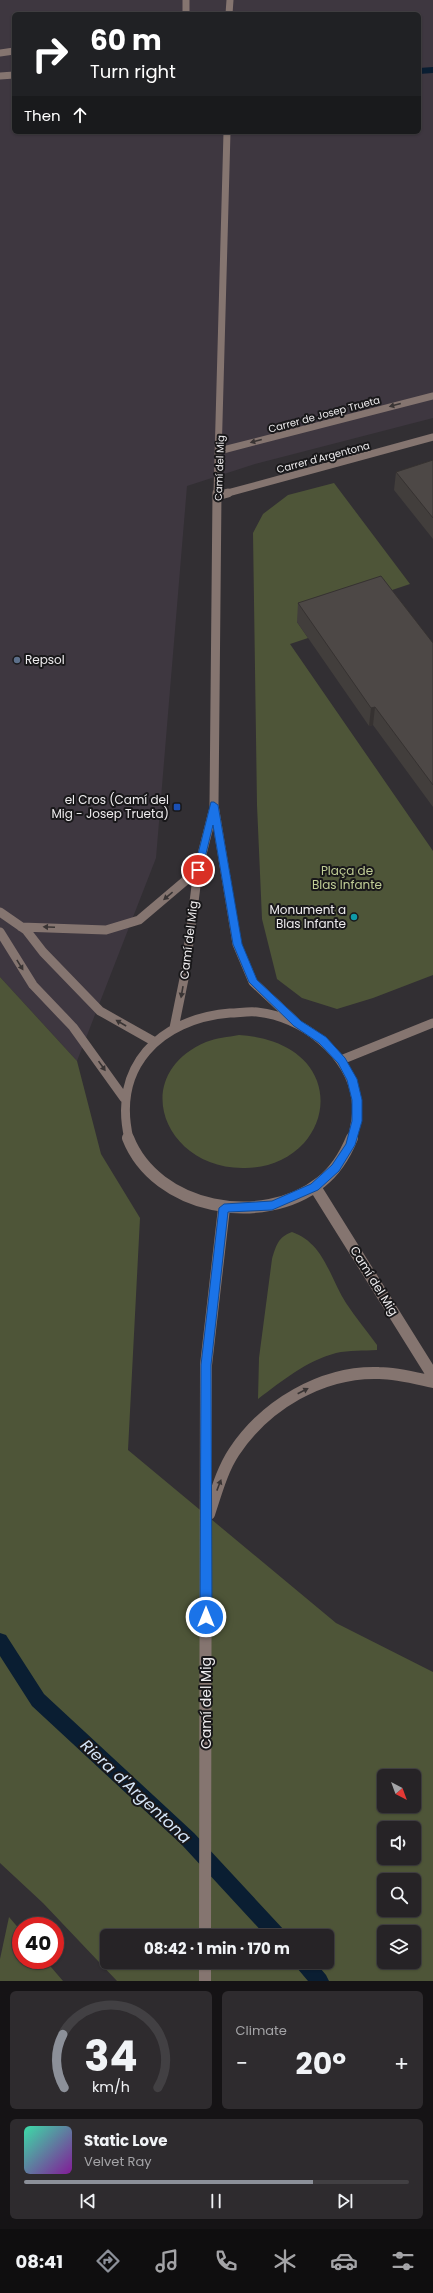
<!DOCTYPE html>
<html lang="en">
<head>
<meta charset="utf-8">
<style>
	body { margin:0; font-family:Poppins,sans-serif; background:#2e2b2e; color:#f1f3f6; height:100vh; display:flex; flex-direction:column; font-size:15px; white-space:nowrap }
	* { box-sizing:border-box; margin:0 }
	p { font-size:13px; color:#a4a4a7 }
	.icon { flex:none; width:22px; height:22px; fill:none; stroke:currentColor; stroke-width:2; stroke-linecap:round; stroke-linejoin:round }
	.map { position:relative; height:1981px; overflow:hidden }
	.panel { display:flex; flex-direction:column; gap:10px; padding:10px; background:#151315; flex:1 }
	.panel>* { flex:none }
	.hud { position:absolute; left:12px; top:12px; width:409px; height:122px; border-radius:6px; box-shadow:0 1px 3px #0004,0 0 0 1px #424043; background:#202124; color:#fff; overflow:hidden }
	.needle { width:26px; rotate:139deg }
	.tools { position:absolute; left:377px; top:1769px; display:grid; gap:8px }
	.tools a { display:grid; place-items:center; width:44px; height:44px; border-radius:6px; background:#262326; box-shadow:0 1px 3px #0004,0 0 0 1px #424043; font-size:20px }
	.speed { position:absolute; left:12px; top:1917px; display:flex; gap:8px; font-size:20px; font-weight:700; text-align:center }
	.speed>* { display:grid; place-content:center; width:52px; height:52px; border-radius:50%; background:#262326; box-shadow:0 1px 3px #0004,0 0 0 1px #424043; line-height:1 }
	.speed .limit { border:6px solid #d22; background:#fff; color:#111 }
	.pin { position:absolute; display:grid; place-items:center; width:34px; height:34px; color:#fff; margin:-17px; border:2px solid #fff; border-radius:50%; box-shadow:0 1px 4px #0007 }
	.me { position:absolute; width:44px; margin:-22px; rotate:0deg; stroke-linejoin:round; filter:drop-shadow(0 0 3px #0008) }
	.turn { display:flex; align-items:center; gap:14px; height:84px; padding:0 12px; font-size:18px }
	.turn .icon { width:52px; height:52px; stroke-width:2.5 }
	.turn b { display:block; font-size:28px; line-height:34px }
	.then { display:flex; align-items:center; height:38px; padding:0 12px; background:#0003; gap:8px; font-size:15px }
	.big { font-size:30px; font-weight:700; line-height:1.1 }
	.panel .widget { flex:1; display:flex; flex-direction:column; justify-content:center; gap:6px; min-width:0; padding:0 14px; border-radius:6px; background:#2e2b2e }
	.panel .dial { align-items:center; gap:0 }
	.dial svg { height:104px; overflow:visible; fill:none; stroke:#424043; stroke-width:7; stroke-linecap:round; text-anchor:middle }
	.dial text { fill:#f1f3f6; stroke:none }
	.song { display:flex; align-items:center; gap:12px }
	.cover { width:48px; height:48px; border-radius:6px; background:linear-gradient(135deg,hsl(160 70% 55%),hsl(290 70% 35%)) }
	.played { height:4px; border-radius:2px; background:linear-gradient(90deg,#8c9099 75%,#424043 75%) }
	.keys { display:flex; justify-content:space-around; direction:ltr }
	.heat { display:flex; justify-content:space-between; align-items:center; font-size:22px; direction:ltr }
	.panel .tiles { flex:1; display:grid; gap:10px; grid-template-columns:1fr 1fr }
	.widget:last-child { grid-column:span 2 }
	.trip { position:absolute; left:100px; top:1929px; width:234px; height:40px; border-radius:6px; background:#262326; box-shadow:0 1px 3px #0004,0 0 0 1px #424043; font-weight:700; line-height:40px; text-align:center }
	.dock { display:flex; height:64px; justify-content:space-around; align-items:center; background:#0f0e0f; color:#a4a4a7 }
	.dock .icon { width:28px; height:28px }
	.dock .on { color:#8c9099 }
	.dock b { font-size:18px; color:#f1f3f6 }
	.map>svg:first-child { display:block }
	.built { fill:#3e3740; fill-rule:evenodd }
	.green { fill:#4e5538; fill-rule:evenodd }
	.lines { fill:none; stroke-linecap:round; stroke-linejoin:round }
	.stream { fill:#0a1e32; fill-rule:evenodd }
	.minor-far2 { stroke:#857570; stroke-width:7 }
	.minor-far1 { stroke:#857570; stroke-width:9 }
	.minor { stroke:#857570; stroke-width:12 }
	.wall { fill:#423e3c }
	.shaded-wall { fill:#363231 }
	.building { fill:#4d4846; stroke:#363231 }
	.oneway { fill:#393434 }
	.route { fill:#1a73e8; stroke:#114b97 }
	.service-dot { fill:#5c6f8a; stroke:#19181a; stroke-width:1.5 }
	.transit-dot { fill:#1a4fb4; stroke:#19181a; stroke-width:1.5 }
	.culture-dot { fill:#0f9aa8; stroke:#19181a; stroke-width:1.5 }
	.labels { text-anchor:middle; stroke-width:4; stroke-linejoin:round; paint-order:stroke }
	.far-street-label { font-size:10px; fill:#eeecee; stroke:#19181a }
	.poi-label { font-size:12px; fill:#eeecee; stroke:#19181a; text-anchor:end }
	.park-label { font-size:12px; fill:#c1ce96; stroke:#19181a }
	.street-label { font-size:12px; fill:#eeecee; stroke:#19181a }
	.near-street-label { font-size:14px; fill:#eeecee; stroke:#19181a }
	.near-water-label { font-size:16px; font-style:italic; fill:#d6e6f9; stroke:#19181a }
</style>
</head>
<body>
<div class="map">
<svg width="433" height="1981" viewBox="0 0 433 1981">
	<rect width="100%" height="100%" fill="#322f33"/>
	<path class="built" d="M0 0H433V418L255 464 187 486 156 858 77 1061 0 977ZM14 14H419V132H14Z"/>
	<path class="green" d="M334 483 410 584 297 622 308 638 290 644 433 851V975L373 998 337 1009 302 998 277 979 262 919 257 805 253 533 263 514 288 495Z
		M0 977 77 1061 101 1154 140 1218 128 1450 336 1623 433 1672V1981H117L43 1903 0 1863ZM384 1776H414V1806H384ZM384 1828H414V1858H384ZM384 1880H414V1910H384ZM384 1932H414V1962H384ZM107 1936H327V1962H107Z
		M239 1035C270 1037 305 1049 317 1081 325 1103 319 1126 304 1143 288 1160 268 1168 245 1168 165 1170 127 1076 206 1042 216 1038 228 1037 239 1035Z
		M292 1232C324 1243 330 1278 346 1303 356 1318 367 1331 377 1345V1350C364 1351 349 1350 336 1353 306 1361 282 1381 258 1399L259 1358 272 1259C276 1246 278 1237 292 1232Z
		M9 1917 21 1931V1960H45L63 1981H0V1959Z"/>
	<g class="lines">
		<path class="stream" d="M433 67V73L419 74V68Z
			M0 1633 6 1635 44 1694 194 1833 284 1930 287 1936H266L182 1845 32 1706 0 1656Z
			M294 1962H315L326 1975 329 1981H308L297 1968Z"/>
		<path class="minor-far2" d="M186 0V14
			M229 14 230 0
			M0 53 14 51
			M0 76 14 75
			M219 451 433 396
			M217 494 227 132
			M224 494 433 437"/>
		<path class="minor-far1" d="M217 493 214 805 237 944 253 982 298 1024
			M217 496 228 493
			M0 912 26 930 43 952 100 1011 155 1042
			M21 927 106 930 139 920 198 870
			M0 932 33 985 73 1027 124 1098
			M174 1028 185 974 198 870 213 811
			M341 1060 433 1023
			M129 1139C112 1067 159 1019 230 1013 238 1013 248 1011 257 1012 302 1017 350 1053 356 1100 358 1113 355 1126 352 1139"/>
		<path class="minor" d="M128 1138C156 1209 262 1229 321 1182 335 1171 345 1155 352 1138
			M315 1187 433 1376
			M209 1514C216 1493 222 1470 234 1452 265 1405 322 1371 379 1373 397 1373 415 1378 433 1382
			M205 1936 206 1365 224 1208
			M205 1962V1981"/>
	</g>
	<path class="wall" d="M433 460V539L394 490 396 472Z
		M298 603 433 643V807L373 725 369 726 297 622Z"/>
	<path class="shaded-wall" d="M375 707 373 725 369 726 371 708Z"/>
	<path class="building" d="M433 460V518L396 472Z
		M381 576 433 643V785L375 707 371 708 298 603Z"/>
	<defs><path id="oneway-solid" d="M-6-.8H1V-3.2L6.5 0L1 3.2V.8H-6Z"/></defs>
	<g class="oneway">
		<use href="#oneway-solid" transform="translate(395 405) rotate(165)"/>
		<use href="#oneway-solid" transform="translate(256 441) rotate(165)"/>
		<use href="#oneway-solid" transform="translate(168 896) rotate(140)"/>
		<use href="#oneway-solid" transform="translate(49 927) rotate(-178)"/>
		<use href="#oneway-solid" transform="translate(20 965) rotate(58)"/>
		<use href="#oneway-solid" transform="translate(182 992) rotate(100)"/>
		<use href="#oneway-solid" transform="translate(121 1023) rotate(-150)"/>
		<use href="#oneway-solid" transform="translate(102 1066) rotate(55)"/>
		<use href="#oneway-solid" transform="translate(303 1391) rotate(-27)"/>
		<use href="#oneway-solid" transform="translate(219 1485) rotate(-69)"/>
	</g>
	<path class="route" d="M211 802H214L218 805 242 944 257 980 301 1021 326 1037 345 1058 357 1079 362 1100V1121L355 1145 339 1171 318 1190 272 1210 228 1212 211 1365 212 1617 210 1621 206 1623 202 1621 200 1617 201 1365 219 1208 224 1204 272 1201 311 1184 332 1165 346 1144 352 1121V1100L347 1080 338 1063 319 1043 294 1026 249 982 233 944 213 825 202 870 198 874 194 870Z"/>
	<circle class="service-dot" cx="17" cy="660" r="4"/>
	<rect class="transit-dot" x="173" y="803" width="8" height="8" rx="2"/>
	<circle class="culture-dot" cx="354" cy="917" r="4"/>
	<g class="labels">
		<g class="far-street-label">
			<text transform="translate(324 414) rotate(-15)" y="4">Carrer de Josep Trueta</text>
			<text transform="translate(323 457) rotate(-15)" y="4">Carrer d'Argentona</text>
			<text transform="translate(219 468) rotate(-88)" y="4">Camí del Mig</text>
		</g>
		<g class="poi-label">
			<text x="25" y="664" text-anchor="start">Repsol</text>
			<text x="169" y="804">el Cros (Camí del<tspan x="169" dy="14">Mig - Josep Trueta)</tspan></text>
			<text x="346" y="914">Monument a<tspan x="346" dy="14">Blas Infante</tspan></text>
		</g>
		<g class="park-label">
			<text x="347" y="875">Plaça de<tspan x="347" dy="14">Blas Infante</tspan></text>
		</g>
		<g class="street-label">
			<text transform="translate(189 940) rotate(-83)" y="4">Camí del Mig</text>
			<text transform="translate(374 1281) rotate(58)" y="4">Camí del Mig</text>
		</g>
		<g class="near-street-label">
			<text transform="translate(206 1703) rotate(-90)" y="5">Camí del Mig</text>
		</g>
		<g class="near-water-label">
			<text transform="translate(136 1791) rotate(43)" y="6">Riera d'Argentona</text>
		</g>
	</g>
</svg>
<div class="tools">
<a><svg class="needle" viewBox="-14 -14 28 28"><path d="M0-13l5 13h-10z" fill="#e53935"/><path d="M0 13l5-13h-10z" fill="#a4a4a7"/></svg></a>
<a><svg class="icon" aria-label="sound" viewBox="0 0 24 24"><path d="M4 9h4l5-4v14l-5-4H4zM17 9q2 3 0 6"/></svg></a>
<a><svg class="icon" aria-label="search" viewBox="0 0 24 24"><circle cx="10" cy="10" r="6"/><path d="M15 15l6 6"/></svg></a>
<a><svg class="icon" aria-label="layers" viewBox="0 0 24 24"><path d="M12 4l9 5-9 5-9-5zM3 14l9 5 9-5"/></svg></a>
</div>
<div class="speed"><div class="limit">40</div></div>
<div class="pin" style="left:198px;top:870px;background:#d93025"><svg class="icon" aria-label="arrive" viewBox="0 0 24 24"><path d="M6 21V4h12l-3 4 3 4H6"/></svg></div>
<svg class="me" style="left:206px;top:1617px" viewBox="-20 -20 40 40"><circle r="17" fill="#1a73e8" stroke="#fff" stroke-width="3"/><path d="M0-11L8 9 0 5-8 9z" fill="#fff"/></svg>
<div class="trip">08:42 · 1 min · 170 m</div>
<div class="hud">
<div class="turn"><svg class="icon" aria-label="right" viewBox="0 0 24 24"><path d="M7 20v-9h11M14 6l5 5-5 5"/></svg><div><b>60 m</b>Turn right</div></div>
<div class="then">Then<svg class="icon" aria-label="ahead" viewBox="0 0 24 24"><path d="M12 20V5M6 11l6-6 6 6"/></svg></div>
</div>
</div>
<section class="panel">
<div class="tiles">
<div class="widget dial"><svg viewBox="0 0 100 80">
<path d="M14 69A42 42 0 1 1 86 69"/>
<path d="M14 69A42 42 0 0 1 13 28" stroke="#8c9099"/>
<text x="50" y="56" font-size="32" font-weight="700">34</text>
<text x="50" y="72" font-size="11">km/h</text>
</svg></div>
<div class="widget"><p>Climate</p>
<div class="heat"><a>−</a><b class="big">20°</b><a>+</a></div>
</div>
<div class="widget">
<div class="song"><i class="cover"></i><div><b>Static Love</b><p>Velvet Ray</p></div></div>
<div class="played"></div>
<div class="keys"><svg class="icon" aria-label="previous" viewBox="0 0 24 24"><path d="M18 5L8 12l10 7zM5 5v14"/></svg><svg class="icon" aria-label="pause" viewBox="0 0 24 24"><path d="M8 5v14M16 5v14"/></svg><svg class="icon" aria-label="next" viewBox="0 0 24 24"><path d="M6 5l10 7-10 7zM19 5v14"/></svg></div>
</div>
</div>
</section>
<nav class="dock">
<b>08:41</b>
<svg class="icon on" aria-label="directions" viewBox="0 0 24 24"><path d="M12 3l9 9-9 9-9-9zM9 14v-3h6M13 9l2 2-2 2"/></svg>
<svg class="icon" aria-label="music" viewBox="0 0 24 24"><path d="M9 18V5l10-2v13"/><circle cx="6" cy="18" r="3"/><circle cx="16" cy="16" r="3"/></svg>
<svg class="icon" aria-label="phone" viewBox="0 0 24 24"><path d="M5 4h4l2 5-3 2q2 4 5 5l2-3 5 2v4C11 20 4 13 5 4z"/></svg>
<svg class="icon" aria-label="climate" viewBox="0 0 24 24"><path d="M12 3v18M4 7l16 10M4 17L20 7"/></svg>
<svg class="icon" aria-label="car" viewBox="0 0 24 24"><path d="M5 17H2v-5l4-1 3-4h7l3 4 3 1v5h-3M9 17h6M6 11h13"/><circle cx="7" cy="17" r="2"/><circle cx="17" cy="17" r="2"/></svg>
<svg class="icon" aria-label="filters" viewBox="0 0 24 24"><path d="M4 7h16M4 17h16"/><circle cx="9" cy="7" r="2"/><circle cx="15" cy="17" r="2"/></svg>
</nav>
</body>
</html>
